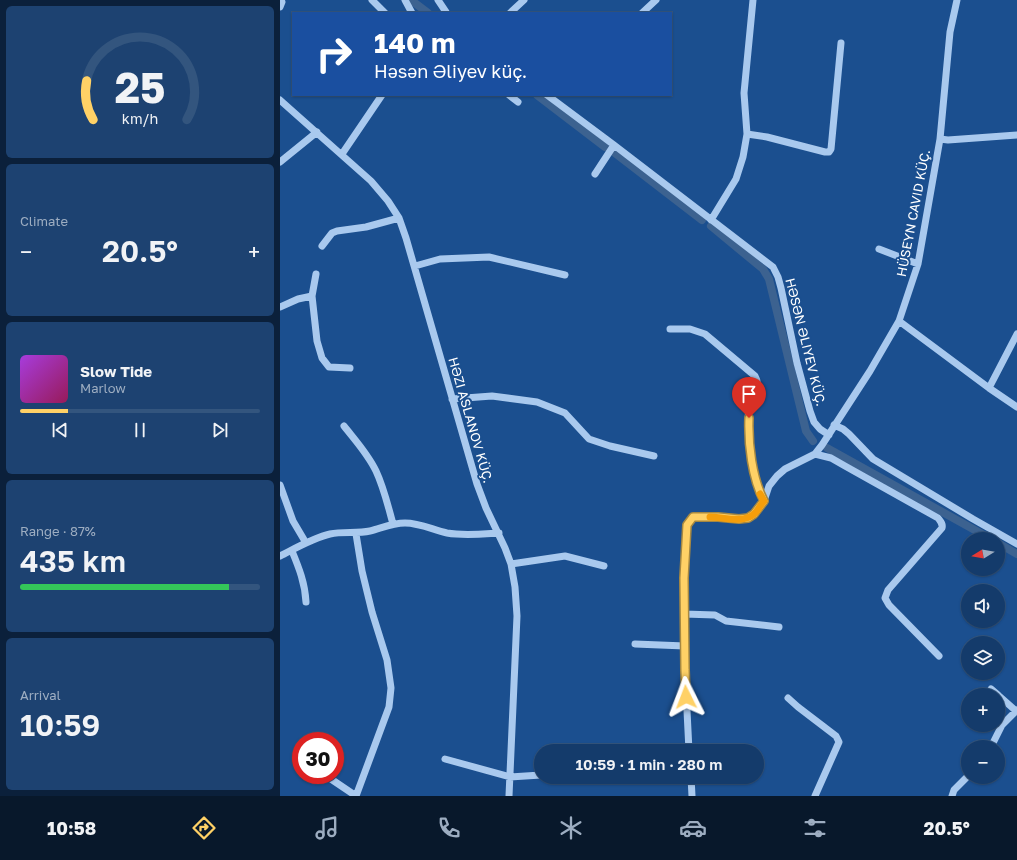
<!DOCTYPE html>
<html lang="en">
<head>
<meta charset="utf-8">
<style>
	body { margin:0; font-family:"Golos Text",sans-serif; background:#1d4271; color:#f1f3f6; height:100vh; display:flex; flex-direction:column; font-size:15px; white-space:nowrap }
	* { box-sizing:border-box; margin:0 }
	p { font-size:13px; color:#9dadc1 }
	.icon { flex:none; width:22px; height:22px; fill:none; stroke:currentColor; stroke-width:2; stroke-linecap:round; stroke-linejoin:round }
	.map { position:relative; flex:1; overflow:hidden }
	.details { display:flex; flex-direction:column; gap:6px; padding:6px; background:#0b203b; width:280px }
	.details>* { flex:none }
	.top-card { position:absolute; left:12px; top:12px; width:380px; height:84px; border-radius:0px; box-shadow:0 1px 3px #0004,0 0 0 1px #33557e; background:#1a4fa0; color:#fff; overflow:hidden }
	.needle { width:26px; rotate:259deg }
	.controls { position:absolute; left:681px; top:532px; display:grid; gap:8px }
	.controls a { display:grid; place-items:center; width:44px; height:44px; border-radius:50%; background:#143b6b; box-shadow:0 1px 3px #0004,0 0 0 1px #33557e; font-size:20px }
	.speed { position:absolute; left:12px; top:732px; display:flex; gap:8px; font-size:20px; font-weight:700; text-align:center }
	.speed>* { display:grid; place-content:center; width:52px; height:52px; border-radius:50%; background:#143b6b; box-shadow:0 1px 3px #0004,0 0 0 1px #33557e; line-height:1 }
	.speed .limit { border:6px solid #d22; background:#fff; color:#111 }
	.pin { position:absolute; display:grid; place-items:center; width:34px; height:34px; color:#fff; margin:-41px -17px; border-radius:50% 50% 50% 0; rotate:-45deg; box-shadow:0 0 4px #0007 }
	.pin .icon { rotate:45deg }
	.me { position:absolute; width:44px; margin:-22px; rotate:357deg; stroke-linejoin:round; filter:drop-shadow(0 0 3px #0008) }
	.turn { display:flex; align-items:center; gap:14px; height:84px; padding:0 16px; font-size:18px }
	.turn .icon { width:52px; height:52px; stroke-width:2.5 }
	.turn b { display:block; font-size:28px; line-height:34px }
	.big { font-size:30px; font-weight:600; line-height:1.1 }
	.details .tile { flex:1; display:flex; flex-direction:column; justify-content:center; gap:6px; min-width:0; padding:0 14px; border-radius:6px; background:#1d4271 }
	.details .dial { align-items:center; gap:0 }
	.dial svg { height:104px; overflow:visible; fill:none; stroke:#33557e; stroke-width:7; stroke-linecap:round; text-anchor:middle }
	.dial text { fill:#f1f3f6; stroke:none }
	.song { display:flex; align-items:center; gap:12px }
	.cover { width:48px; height:48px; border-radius:6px; background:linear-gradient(135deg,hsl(280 70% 55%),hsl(330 70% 35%)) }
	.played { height:4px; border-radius:2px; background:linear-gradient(90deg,#ffd166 20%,#33557e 20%) }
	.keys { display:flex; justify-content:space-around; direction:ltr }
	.heat { display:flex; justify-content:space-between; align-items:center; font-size:22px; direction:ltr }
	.charge { height:6px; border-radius:3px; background:linear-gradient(90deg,#34c759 87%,#33557e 0) }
	.trip { position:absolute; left:254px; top:744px; width:230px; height:40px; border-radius:20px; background:#143b6b; box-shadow:0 1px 3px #0004,0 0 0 1px #33557e; font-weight:600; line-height:40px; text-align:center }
	.menu { display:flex; height:64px; justify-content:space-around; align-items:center; background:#08182b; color:#9dadc1 }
	.menu .icon { width:28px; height:28px }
	.menu .active { color:#ffd166 }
	.menu b { font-size:18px; color:#f1f3f6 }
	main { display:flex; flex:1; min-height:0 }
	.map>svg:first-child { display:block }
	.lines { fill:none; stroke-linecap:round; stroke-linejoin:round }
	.canal { stroke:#3c6290; stroke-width:8 }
	.minor { stroke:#a9c9ee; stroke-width:7 }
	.route-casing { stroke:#a68842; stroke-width:10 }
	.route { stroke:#ffd166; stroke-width:7 }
	.slow { stroke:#f59e0b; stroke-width:7 }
	.labels { text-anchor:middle; stroke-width:4; stroke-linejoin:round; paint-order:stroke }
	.street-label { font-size:13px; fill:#fff; stroke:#1b4f8f }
</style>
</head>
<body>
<main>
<section class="details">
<div class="tile dial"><svg viewBox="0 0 100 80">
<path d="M14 69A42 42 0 1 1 86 69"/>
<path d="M14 69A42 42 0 0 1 9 39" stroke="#ffd166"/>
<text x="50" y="56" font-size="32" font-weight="700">25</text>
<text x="50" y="72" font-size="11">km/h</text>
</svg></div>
<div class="tile"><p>Climate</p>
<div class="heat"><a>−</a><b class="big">20.5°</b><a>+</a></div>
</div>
<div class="tile">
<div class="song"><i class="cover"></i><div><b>Slow Tide</b><p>Marlow</p></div></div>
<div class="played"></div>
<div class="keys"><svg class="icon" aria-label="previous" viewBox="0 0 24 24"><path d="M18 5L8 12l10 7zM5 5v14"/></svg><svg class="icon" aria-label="pause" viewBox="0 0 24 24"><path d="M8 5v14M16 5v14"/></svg><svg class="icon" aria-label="next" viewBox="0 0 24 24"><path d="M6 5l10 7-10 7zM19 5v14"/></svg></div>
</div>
<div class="tile"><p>Range · 87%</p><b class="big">435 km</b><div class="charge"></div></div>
<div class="tile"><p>Arrival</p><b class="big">10:59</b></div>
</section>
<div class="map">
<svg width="737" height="796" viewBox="0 0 737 796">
	<rect width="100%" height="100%" fill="#1b4f8f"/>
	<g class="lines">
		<path class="canal" d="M131 0 148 13
			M257 95 325 147
			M335 153 422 220
			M431 226 483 269 489 279 526 431 533 441
			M547 448 711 539
			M718 543 737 554"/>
		<path class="minor" d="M92 0 105 13
			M125 0 132 13
			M158 0 166 12
			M0 7 2 2 1 0
			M230 13 244 0
			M362 13 376 0
			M229 95 238 102
			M267 95 334 145 493 267 498 277 501 288 517 363 530 411 534 422 540 429 549 435
			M0 100 91 181 108 201 119 218 126 238 197 484 206 508 225 548 231 564 235 587 237 616 229 796
			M467 134 487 137 545 152H549L551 149 561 43
			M660 139 668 140 737 135
			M62 154 102 95
			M0 162 37 132
			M315 174 334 145
			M431 220 456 179 463 157 467 134 464 93 473 0
			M42 246 52 233 57 231 86 227 119 218
			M599 249 638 264
			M135 266 160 259 209 257 285 275
			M36 274 32 296 37 341 42 358 49 367 70 368
			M0 307 18 299 32 296
			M619 321 709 388 737 407
			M390 329H410L425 334 475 376C482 388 473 393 470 404 464 428 473 480 484 501
			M709 388 737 334
			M172 399 212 396 257 402 285 413 309 439 330 446 374 456
			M554 425 563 429 569 434 593 459 693 519 737 544
			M64 426C75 440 88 454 96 471 104 488 108 506 113 524
			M535 454 551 458 565 466 658 518C661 522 663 524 662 528L608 590 605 598 609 605 659 656
			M0 485 13 521 26 543
			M76 534 82 571 92 612 107 660 111 688 109 707 76 796
			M12 551C19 568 25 583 26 602
			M0 556C16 548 33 538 50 534 63 531 77 534 90 531 102 528 112 523 125 523 140 523 153 530 167 533 184 536 202 534 219 533
			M231 564 285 556 324 566
			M404 614 435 615 446 621 499 627
			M355 644 405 646
			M711 689 718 695
			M718 695 736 711
			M508 698 518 707 556 736 559 742 535 796
			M711 747 722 725 737 710
			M409 751 405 670 404 579 407 525 413 517H438L459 519 468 518 474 514 484 501 489 486 497 476 505 469 535 454 542 445 590 371 619 321 638 264 660 139 670 32 677 0
			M165 759 230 777 261 775
			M45 775 76 796
			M411 777 412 796
			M672 796 674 790 688 776"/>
	</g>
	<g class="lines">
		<defs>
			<path id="route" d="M406 697 405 670 404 578 407 525 413 517H438L459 519 468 518 474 514 484 501C472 478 468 444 469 418"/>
		</defs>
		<use href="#route" class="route-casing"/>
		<use href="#route" class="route"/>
		<path class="slow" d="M430 517C443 517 463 524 474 514 478 511 480 505 484 501L480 494"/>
	</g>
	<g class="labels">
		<g class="street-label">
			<text transform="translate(633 213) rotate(-79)" y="5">HÜSEYN CAVID KÜÇ.</text>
			<text transform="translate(526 342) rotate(76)" y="5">HƏSƏN ƏLIYEV KÜÇ.</text>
			<text transform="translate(191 420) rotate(74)" y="5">HƏZI ASLANOV KÜÇ.</text>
		</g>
	</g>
</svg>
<div class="controls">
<a><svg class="needle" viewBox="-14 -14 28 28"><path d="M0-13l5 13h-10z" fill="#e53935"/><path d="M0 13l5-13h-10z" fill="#9dadc1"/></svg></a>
<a><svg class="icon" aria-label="sound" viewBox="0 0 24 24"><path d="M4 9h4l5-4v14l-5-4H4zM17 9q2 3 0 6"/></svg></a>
<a><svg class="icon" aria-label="layers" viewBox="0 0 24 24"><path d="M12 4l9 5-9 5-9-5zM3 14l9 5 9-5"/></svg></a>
<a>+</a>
<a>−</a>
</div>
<div class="speed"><div class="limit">30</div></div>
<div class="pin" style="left:469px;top:418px;background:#d93025"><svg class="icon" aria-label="arrive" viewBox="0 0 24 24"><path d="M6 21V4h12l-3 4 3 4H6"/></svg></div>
<svg class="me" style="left:406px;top:697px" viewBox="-20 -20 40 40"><path d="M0-17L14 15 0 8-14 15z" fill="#ffd166" stroke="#fff" stroke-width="4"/></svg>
<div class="trip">10:59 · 1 min · 280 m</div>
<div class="top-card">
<div class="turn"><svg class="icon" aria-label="right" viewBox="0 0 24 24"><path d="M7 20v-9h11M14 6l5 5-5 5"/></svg><div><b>140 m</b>Həsən Əliyev küç.</div></div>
</div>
</div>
</main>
<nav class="menu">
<b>10:58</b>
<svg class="icon active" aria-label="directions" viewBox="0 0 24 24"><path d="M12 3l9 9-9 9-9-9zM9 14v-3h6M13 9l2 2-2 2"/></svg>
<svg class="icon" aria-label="music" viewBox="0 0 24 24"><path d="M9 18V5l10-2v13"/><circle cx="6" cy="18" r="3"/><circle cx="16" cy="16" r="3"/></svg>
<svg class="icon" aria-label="phone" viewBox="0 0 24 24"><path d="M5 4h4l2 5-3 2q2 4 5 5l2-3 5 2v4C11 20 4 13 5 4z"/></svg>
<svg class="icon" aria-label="climate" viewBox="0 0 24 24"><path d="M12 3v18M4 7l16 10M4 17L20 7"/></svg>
<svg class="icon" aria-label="car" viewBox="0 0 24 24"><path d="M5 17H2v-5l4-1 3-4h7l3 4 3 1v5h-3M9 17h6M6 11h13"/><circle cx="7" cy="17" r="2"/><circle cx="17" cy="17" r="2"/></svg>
<svg class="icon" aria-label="filters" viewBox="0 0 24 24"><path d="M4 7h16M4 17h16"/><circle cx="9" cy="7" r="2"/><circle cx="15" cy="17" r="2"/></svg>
<b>20.5°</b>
</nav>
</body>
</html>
